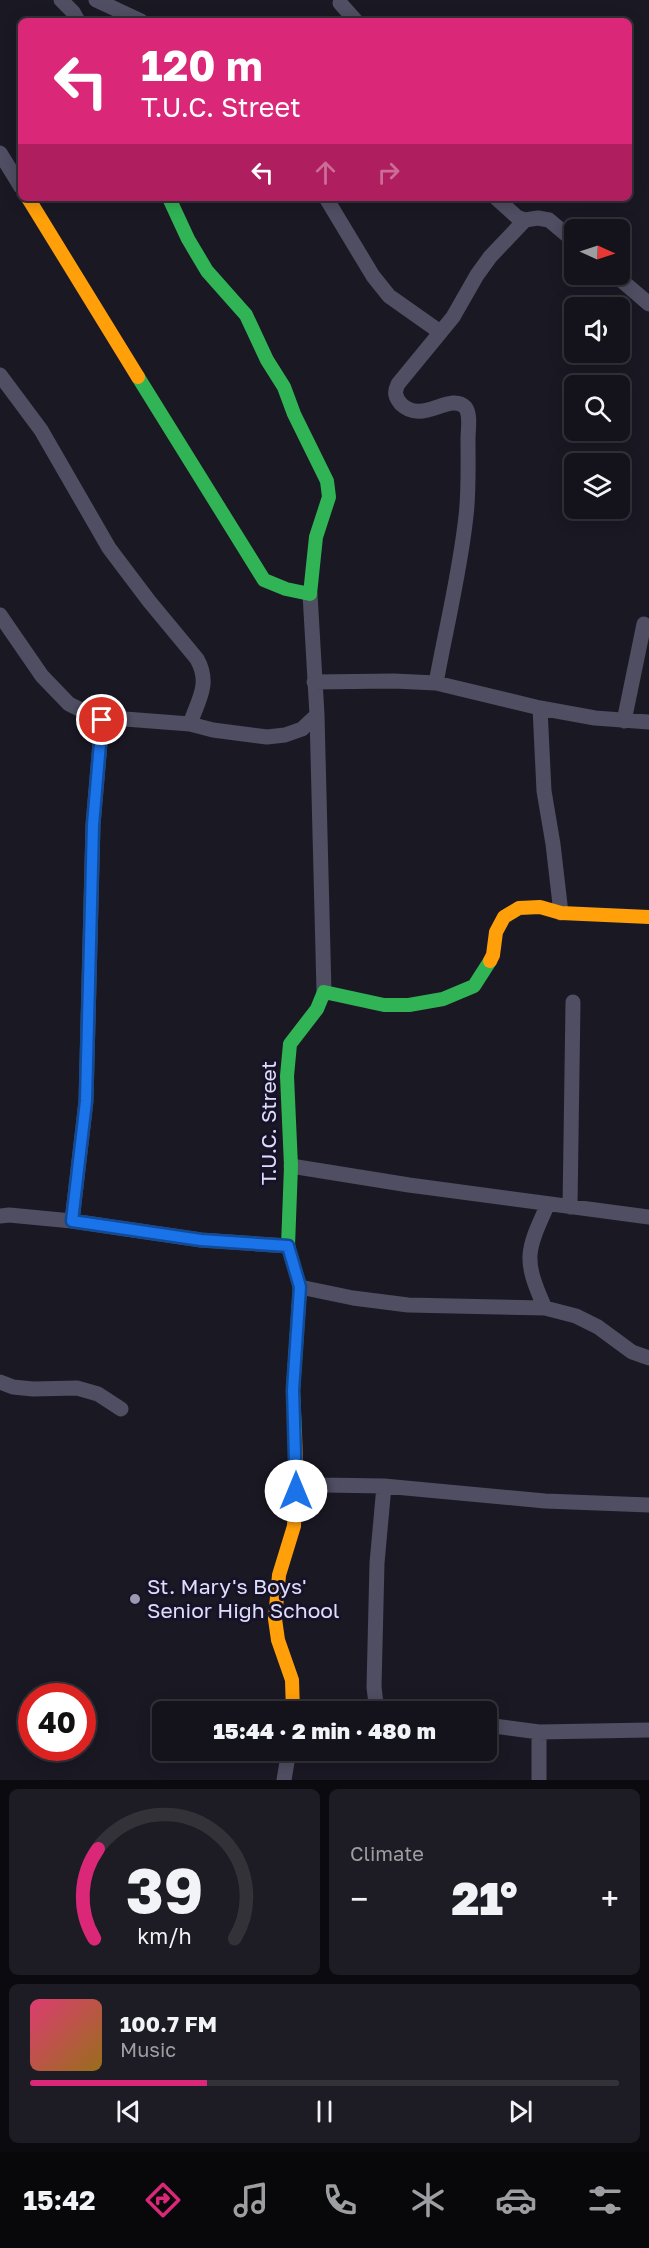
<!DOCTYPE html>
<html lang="en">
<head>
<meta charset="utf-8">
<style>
	body { margin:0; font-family:"Golos Text",sans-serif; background:#1d1b23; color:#f1f3f6; height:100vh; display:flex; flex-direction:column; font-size:22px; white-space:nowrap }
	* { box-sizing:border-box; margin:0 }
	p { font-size:20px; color:#9d9ea2 }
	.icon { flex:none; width:33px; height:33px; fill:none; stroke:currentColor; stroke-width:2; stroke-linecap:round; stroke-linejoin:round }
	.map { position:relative; height:1780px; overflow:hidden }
	.drawer { display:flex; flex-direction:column; gap:9px; padding:9px; background:#0b0a0e; flex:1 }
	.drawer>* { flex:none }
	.top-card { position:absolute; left:18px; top:18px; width:614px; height:183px; border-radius:9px; box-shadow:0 3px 15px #0003,0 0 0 2px #333239; background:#db2777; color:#fff; overflow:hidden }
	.needle { width:39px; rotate:93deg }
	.buttons { position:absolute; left:564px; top:219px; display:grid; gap:12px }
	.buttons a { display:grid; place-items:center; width:66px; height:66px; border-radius:9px; background:#14121a; box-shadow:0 3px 15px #0003,0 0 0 2px #333239; font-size:30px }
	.speed { position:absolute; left:18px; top:1683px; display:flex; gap:12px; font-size:30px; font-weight:700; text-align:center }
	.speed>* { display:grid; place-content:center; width:78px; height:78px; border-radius:50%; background:#14121a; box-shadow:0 3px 15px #0003,0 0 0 2px #333239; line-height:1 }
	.speed .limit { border:9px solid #d22; background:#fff; color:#111 }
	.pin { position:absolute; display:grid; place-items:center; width:51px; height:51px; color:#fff; margin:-26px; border:3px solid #fff; border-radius:50%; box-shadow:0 2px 6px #0007 }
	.me { position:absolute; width:66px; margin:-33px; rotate:0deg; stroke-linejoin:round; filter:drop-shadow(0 0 4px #0008) }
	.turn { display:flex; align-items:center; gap:21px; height:126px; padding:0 24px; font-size:27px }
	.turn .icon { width:78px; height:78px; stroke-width:2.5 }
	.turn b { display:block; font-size:42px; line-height:51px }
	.lanes { display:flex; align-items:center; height:57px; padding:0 24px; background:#0003; justify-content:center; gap:30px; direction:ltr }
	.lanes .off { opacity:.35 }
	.big { font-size:45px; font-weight:800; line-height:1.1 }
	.drawer .card { flex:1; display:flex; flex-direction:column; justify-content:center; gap:9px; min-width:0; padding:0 21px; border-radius:9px; background:#1d1b23 }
	.drawer .dial { align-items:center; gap:0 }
	.dial svg { height:156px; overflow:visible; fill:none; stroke:#333239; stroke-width:7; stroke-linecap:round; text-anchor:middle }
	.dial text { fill:#f1f3f6; stroke:none }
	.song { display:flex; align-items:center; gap:18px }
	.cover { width:72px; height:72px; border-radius:9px; background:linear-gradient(135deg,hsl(340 70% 55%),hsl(40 70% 35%)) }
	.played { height:6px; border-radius:3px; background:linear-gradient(90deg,#db2777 30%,#333239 30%) }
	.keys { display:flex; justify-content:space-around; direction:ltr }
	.heat { display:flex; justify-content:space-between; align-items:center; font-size:33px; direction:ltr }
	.drawer .tiles { flex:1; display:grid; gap:9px; grid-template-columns:1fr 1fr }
	.card:last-child { grid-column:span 2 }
	.trip { position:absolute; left:152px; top:1701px; width:345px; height:60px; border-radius:9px; background:#14121a; box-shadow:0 3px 15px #0003,0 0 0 2px #333239; font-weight:800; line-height:60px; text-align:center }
	.tab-bar { display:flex; height:96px; justify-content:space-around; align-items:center; background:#08070a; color:#9d9ea2 }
	.tab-bar .icon { width:42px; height:42px }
	.tab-bar .selected { color:#db2777 }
	.tab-bar b { font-size:27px; color:#f1f3f6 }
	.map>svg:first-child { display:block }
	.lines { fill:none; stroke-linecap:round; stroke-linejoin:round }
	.street { stroke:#4f4e62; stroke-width:15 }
	.fast { stroke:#30b455; stroke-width:14 }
	.slow { stroke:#ff9f0a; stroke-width:14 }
	.route-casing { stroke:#114b97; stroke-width:15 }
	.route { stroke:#1a73e8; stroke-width:10 }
	.poi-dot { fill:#9b98b0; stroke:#161328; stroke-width:2 }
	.labels { text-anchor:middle; stroke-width:6; stroke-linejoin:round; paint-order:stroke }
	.street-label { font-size:21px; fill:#e0ddfc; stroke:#161328 }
	.poi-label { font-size:21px; fill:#e0ddfc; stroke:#161328; text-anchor:start }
</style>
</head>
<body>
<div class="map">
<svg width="649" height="1780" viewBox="0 0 649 1780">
	<rect width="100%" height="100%" fill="#1a1823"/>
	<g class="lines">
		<path class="street" d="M61 0 73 12 78 21
			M96 0 141 21
			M340 3 356 21
			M0 153 21 187
			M326 198 373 276 389 296 440 332
			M496 198 517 217 525 220 538 218 549 220 574 241
			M614 274 649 304
			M0 375 41 430 109 548 149 601 197 659C211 684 198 700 190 724
			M310 594 317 715 324 992
			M0 615 42 676 69 704 102 720 125 719 190 724 213 730 267 737 285 735 302 729 317 715
			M314 682 394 681 436 683 540 708 595 718 649 722
			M436 683C446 628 460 572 466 516 469 491 468 464 468 439 468 430 471 414 465 407 450 392 422 425 401 404 395 397 394 392 398 384L453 317 477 275 490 257 525 220
			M540 708 544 791 553 844 561 913
			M624 721 644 624
			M291 1166 409 1185 649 1217
			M570 1207 573 1002
			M0 1216 9 1215 72 1221 201 1240 288 1246
			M72 1221 86 1101 93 825 102 720
			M300 1287 353 1298 408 1305 545 1308 576 1316 598 1327 632 1352 649 1358
			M545 1308C523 1259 526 1252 548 1204
			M0 1382 13 1387 33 1389 77 1388 98 1394 121 1409
			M296 1473 323 1485 384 1486 545 1501 649 1505
			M382 1712 376 1704 374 1687 377 1563 384 1486
			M486 1725 539 1732 649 1730
			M539 1732V1780
			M284 1780 289 1750"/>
		<path class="fast" d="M138 377 264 580 286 589 310 594 316 537 329 497 327 481 294 414 284 387 267 360 246 315 207 271 188 239 169 198
			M295 1432 293 1390 300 1287 288 1246 291 1166 287 1076 290 1044 317 1009 324 992 384 1005H409L443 999 474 986 490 961"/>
		<path class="slow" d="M28 198 138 377
			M490 961 493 955 496 932 504 917 519 908 540 907 561 913 649 917
			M293 1712 292 1680 278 1640 275 1619 279 1575 294 1526 296 1473 295 1432"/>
	</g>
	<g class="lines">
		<defs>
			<path id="route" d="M102 720 93 825 86 1101 72 1221 201 1240 288 1246 300 1287 293 1390 296 1491"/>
		</defs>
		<use href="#route" class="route-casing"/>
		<use href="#route" class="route"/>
	</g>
	<circle class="poi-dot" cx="135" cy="1599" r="6"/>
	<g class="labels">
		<g class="street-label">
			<text transform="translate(269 1123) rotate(-90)" y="7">T.U.C. Street</text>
		</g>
		<g class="poi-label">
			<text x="147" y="1594">St. Mary's Boys'<tspan x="147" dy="24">Senior High School</tspan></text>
		</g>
	</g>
</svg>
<div class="buttons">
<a><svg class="needle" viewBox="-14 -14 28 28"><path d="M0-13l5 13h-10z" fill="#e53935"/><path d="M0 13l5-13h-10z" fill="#9d9ea2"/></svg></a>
<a><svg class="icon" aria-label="sound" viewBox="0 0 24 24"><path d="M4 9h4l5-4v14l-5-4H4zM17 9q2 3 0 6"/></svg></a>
<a><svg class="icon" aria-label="search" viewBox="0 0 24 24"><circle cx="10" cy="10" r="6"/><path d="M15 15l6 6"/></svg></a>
<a><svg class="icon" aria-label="layers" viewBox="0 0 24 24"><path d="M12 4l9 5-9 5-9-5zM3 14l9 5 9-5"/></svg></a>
</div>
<div class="speed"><div class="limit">40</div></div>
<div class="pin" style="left:102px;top:720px;background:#d93025"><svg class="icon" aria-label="arrive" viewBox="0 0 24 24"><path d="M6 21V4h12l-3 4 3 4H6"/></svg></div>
<svg class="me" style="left:296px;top:1491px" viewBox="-20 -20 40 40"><circle r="19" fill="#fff"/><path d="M0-13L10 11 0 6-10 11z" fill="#1a73e8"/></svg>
<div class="trip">15:44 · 2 min · 480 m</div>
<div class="top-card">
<div class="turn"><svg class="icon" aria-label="left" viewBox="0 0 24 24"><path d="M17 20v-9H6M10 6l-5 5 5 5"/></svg><div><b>120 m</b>T.U.C. Street</div></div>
<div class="lanes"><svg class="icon" aria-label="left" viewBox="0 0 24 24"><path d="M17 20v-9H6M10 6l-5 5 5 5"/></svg><svg class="icon off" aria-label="ahead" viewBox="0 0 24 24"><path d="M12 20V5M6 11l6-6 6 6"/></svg><svg class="icon off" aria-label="right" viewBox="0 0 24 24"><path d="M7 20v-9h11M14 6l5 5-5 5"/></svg></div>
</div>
</div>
<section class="drawer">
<div class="tiles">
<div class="card dial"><svg viewBox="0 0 100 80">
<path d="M14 69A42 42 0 1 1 86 69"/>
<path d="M14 69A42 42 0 0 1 16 23" stroke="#db2777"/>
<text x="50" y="56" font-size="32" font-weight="700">39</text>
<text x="50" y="72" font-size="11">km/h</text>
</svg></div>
<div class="card"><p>Climate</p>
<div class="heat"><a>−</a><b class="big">21°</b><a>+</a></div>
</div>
<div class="card">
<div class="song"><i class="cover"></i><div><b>100.7 FM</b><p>Music</p></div></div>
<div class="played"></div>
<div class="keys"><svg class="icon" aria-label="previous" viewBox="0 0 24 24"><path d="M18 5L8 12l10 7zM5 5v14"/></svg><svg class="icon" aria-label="pause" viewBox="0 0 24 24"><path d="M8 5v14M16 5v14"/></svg><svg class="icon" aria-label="next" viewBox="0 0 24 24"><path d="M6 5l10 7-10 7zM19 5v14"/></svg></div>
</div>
</div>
</section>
<nav class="tab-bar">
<b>15:42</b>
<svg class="icon selected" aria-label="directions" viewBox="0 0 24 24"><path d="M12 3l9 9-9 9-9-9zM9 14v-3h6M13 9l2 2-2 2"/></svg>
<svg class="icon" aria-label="music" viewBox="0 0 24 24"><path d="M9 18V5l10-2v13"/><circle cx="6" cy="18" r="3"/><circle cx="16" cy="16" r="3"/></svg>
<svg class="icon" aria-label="phone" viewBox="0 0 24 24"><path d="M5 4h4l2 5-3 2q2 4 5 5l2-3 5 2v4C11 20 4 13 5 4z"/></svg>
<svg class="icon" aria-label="climate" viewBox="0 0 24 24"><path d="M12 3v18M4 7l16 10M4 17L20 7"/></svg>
<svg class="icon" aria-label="car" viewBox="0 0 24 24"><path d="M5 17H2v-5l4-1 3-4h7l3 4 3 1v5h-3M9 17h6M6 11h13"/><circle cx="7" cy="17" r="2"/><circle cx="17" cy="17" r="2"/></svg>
<svg class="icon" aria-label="filters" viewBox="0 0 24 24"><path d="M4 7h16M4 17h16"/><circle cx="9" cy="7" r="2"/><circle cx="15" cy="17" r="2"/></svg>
</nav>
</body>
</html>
